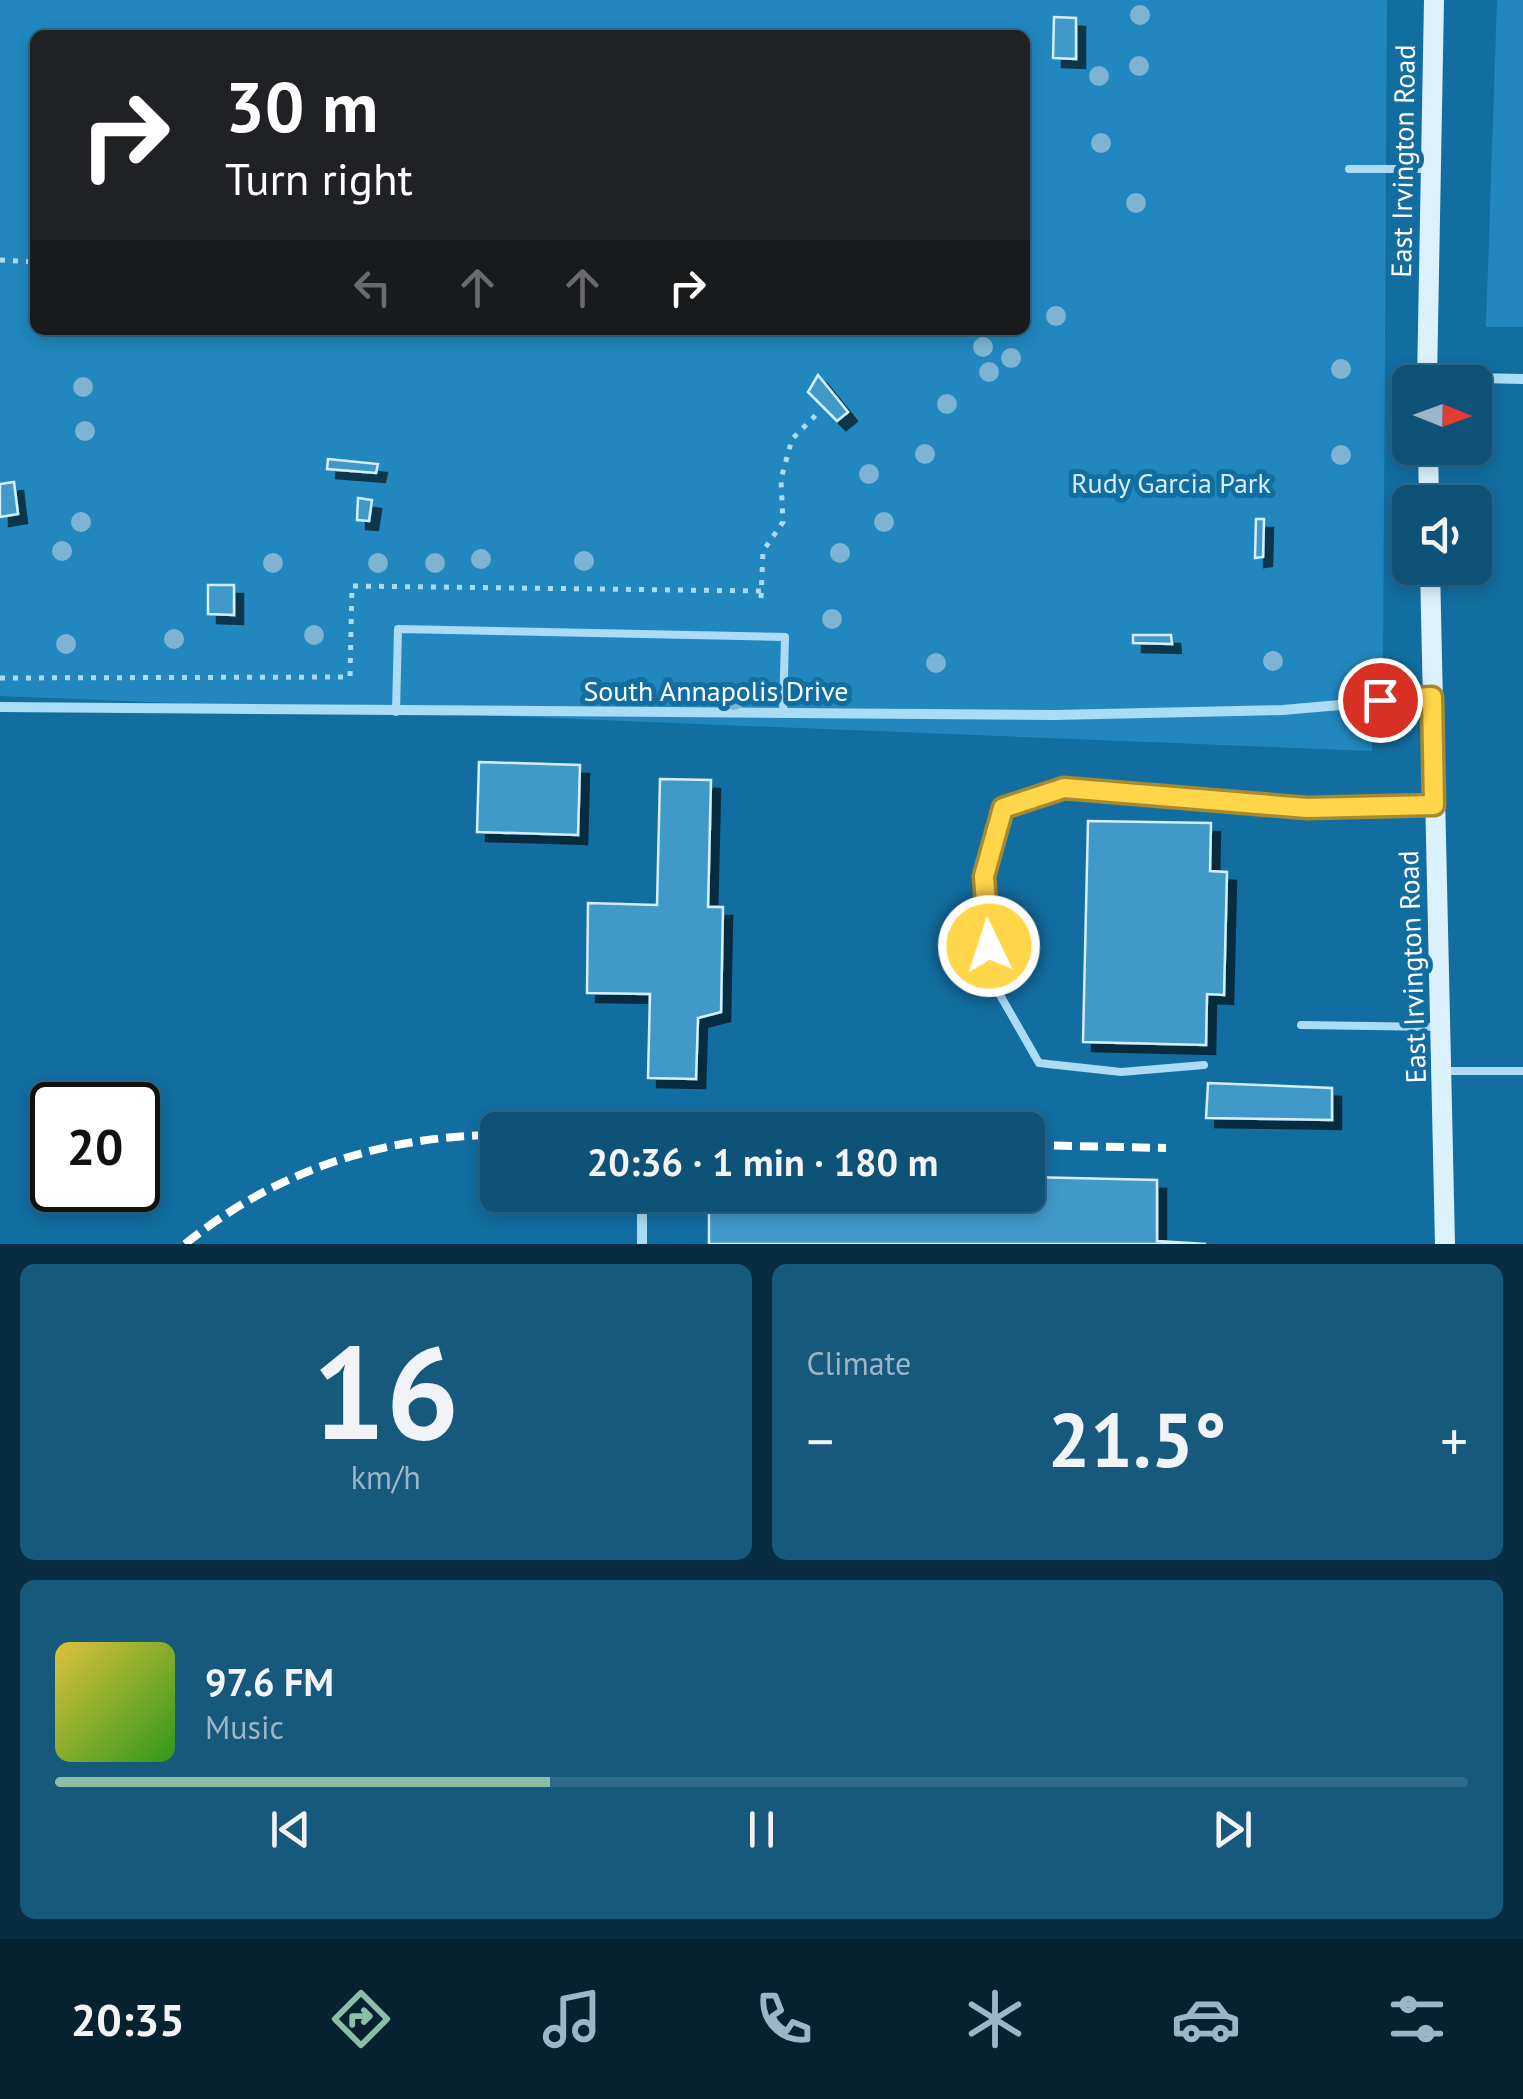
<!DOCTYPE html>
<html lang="en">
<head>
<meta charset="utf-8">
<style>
	body { margin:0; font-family:"PT Sans",sans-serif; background:#17587d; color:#f1f3f6; height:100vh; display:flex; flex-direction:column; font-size:38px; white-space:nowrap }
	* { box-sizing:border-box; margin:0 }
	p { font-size:32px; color:#9bb6c6 }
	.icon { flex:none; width:55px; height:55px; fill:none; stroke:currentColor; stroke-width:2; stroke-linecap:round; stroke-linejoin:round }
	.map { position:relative; height:1244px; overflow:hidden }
	.drawer { display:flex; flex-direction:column; gap:20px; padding:20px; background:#082d42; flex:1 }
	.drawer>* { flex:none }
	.banner { position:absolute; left:30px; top:30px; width:1000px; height:305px; border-radius:15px; box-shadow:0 5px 15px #0003,0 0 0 2px #2e698a; background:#202124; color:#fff; overflow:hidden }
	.needle { width:65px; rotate:91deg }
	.controls { position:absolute; left:1392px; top:365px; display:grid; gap:20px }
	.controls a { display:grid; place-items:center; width:100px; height:100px; border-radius:15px; background:#0e5278; box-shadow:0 5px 15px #0003,0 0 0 2px #2e698a; font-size:50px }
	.speed { position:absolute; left:30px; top:1082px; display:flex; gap:20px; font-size:50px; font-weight:700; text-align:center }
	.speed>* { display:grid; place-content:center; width:130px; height:130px; border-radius:50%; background:#0e5278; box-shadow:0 5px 15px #0003,0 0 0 2px #2e698a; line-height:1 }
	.speed .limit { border:5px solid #111; border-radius:15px; background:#fff; color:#111 }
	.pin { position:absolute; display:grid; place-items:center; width:85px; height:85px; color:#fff; margin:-42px; border:5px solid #fff; border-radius:50%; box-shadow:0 2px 10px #0007 }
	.me { position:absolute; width:110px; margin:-55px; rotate:356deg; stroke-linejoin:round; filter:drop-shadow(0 0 8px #0008) }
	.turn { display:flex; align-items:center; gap:35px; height:210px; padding:0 30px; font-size:45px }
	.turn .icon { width:130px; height:130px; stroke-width:2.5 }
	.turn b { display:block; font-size:70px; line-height:85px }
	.lanes { display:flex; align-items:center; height:95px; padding:0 30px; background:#0003; justify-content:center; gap:50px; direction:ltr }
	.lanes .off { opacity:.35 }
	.big { font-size:75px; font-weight:800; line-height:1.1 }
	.drawer .card { flex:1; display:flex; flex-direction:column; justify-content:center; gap:15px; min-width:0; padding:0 35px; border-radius:15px; background:#17587d }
	.drawer .dial { align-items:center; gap:0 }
	.dial b { font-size:130px; line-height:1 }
	.song { display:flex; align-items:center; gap:30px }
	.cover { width:120px; height:120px; border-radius:15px; background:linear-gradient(135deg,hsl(50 70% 55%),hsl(110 70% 35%)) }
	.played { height:10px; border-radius:5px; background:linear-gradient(90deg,#8abfa5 35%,#2e698a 35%) }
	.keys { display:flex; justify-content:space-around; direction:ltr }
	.heat { display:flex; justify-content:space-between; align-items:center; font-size:55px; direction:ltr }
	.drawer .tiles { flex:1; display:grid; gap:20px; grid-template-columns:1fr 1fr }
	.card:last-child { grid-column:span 2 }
	.trip { position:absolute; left:480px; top:1112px; width:565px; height:100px; border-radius:15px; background:#0e5278; box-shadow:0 5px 15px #0003,0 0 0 2px #2e698a; font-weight:800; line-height:100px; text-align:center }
	.tabs { display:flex; height:160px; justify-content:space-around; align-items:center; background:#062130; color:#9bb6c6 }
	.tabs .icon { width:70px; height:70px }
	.tabs .selected { color:#8abfa5 }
	.tabs b { font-size:45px; color:#f1f3f6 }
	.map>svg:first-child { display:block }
	.green { fill:#2187be; fill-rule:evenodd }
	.building { fill:#3f99c8; stroke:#d4effe; stroke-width:2.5; filter:url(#shadow) }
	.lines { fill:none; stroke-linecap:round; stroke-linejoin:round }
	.path { stroke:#abdbf5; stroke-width:5; stroke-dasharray:5 8; stroke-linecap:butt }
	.lane { stroke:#abdbf5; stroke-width:8 }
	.street { stroke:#abdbf5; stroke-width:10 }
	.secondary { stroke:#dbf1fd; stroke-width:20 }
	.rail { stroke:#fff; stroke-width:8; stroke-dasharray:18 8; stroke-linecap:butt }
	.tree { fill:#7db4d4 }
	.route-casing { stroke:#a68a30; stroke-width:25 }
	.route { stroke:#ffd54a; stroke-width:18 }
	.labels { text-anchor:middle; stroke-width:10; stroke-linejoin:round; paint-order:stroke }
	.street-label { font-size:28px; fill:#fff; stroke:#126da0 }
	.park-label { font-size:28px; fill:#d4effe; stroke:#126da0 }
</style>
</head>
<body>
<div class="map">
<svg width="1523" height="1244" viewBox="0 0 1523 1244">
	<defs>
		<filter id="shadow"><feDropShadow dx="9" dy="9" stdDeviation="0" flood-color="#0009"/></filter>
	</defs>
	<rect width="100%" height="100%" fill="#126da0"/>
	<path class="green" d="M0 0H1387L1383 676 1373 679 1372 751 0 696ZM35 35H1025V330H35Z
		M1497 0H1523V327H1486Z"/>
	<path class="building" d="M1054 17 1076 18V59L1053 58Z
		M818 375 848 412 837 421 808 392Z
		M328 459 378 464 376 473 327 469Z
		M14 482 18 514 0 517V484Z
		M358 498 372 500 369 521 357 520Z
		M1256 519H1264L1263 557 1255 558Z
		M208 585H234V615L208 614Z
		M1133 635H1171L1172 644 1133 643Z
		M479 762 580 765 578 835 477 832Z
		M660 779 711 780 708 907H723L721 1012 698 1018 696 1079 648 1078 650 994 587 993 588 903 657 905Z
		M1088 821 1211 823 1210 871 1227 872 1224 995 1207 994 1206 1045 1083 1042Z
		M1208 1083 1332 1088V1120L1206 1118Z
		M1028 1177 1157 1180V1241L1206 1244H709V1195H1028Z"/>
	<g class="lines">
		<path class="path" d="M0 260 35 262
			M761 598 763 551 783 522 781 479 792 439 820 411
			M0 678 350 677 352 586 761 591"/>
		<path class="lane" d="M1349 169H1431
			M396 712 398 629 785 637 783 714
			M1301 1025 1437 1027
			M1204 1065 1121 1072 1039 1063 992 981 984 877 1003 808 1064 788 1307 808 1434 805
			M1444 1071H1523"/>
		<path class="street" d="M1427 377 1523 379
			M0 707 1055 715 1283 710 1431 697
			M642 1244V1195"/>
		<path class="secondary" d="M1427 382 1434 0
			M1428 448 1429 502
			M1430 568 1445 1244"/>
		<path class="rail" d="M1028 1145 1166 1148
			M185 1244C276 1171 381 1136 498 1135"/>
	</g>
	<g class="tree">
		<circle cx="1140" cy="15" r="10"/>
		<circle cx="1139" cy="66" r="10"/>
		<circle cx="1099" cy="76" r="10"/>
		<circle cx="1101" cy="143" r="10"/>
		<circle cx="1136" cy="203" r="10"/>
		<circle cx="1056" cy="316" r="10"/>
		<circle cx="983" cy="347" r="10"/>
		<circle cx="1011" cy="358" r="10"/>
		<circle cx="1341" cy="369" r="10"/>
		<circle cx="989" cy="372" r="10"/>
		<circle cx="83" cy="387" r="10"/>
		<circle cx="947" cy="404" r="10"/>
		<circle cx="85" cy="431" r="10"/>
		<circle cx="925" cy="454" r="10"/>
		<circle cx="1341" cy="455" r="10"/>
		<circle cx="869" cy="474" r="10"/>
		<circle cx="81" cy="522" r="10"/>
		<circle cx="884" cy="522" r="10"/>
		<circle cx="62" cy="551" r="10"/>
		<circle cx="840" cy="553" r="10"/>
		<circle cx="481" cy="559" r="10"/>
		<circle cx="584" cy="561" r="10"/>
		<circle cx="273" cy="563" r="10"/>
		<circle cx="378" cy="563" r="10"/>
		<circle cx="435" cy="563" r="10"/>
		<circle cx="832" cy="619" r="10"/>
		<circle cx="314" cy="635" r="10"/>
		<circle cx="174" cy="639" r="10"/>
		<circle cx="66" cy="644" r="10"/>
		<circle cx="1273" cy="661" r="10"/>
		<circle cx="936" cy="663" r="10"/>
		<circle cx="734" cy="700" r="10"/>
	</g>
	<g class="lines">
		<defs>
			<path id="route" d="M989 946 984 876 1003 808 1064 788 1307 808 1434 805 1432 697 1380 700"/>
		</defs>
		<use href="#route" class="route-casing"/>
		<use href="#route" class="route"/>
	</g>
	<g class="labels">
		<g class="street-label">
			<text transform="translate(1403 161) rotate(-89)" y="10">East Irvington Road</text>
			<text x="716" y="701">South Annapolis Drive</text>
			<text transform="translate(1412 967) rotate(-92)" y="10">East Irvington Road</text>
		</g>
		<g class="park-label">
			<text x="1171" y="493">Rudy Garcia Park</text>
		</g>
	</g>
</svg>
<div class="controls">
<a><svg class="needle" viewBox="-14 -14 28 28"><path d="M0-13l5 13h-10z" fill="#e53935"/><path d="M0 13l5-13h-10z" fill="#9bb6c6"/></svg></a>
<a><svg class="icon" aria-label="sound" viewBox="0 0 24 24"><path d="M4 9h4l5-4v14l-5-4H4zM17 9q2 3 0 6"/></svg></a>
</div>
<div class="speed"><div class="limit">20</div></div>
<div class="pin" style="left:1380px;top:700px;background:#d93025"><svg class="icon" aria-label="arrive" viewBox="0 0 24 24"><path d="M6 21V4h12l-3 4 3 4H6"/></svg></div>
<svg class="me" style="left:989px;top:946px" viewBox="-20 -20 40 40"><circle r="17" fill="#ffd54a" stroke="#fff" stroke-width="3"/><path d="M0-11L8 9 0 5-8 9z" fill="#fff"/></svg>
<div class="trip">20:36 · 1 min · 180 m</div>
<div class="banner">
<div class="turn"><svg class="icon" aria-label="right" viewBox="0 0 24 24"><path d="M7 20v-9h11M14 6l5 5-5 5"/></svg><div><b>30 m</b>Turn right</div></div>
<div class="lanes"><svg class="icon off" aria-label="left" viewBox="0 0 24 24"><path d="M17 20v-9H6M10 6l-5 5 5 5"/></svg><svg class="icon off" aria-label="ahead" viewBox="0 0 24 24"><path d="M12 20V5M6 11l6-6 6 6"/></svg><svg class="icon off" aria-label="ahead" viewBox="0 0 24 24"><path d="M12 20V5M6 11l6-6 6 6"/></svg><svg class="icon" aria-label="right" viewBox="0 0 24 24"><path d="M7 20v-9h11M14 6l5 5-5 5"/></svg></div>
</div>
</div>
<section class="drawer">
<div class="tiles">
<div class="card dial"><b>16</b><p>km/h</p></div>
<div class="card"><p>Climate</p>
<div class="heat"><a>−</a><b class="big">21.5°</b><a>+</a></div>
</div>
<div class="card">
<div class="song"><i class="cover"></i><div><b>97.6 FM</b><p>Music</p></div></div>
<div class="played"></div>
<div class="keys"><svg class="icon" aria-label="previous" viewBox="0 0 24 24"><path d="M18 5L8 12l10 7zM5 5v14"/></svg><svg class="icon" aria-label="pause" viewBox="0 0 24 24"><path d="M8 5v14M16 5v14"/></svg><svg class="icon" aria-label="next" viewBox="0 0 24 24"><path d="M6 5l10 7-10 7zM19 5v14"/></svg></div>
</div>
</div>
</section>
<nav class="tabs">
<b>20:35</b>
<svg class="icon selected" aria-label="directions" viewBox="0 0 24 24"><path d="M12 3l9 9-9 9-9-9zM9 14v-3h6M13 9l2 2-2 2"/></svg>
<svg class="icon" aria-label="music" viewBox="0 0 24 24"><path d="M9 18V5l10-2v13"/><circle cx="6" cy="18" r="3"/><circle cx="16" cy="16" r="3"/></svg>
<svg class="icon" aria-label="phone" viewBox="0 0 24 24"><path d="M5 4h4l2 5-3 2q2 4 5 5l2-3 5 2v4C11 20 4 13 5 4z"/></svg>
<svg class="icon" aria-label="climate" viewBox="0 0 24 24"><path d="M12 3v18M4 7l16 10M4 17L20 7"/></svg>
<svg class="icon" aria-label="car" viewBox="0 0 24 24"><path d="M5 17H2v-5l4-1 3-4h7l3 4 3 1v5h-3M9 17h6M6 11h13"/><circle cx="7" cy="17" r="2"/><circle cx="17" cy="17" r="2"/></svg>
<svg class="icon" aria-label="filters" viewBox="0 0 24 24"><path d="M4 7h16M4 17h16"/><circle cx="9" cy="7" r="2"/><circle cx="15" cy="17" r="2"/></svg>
</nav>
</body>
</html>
